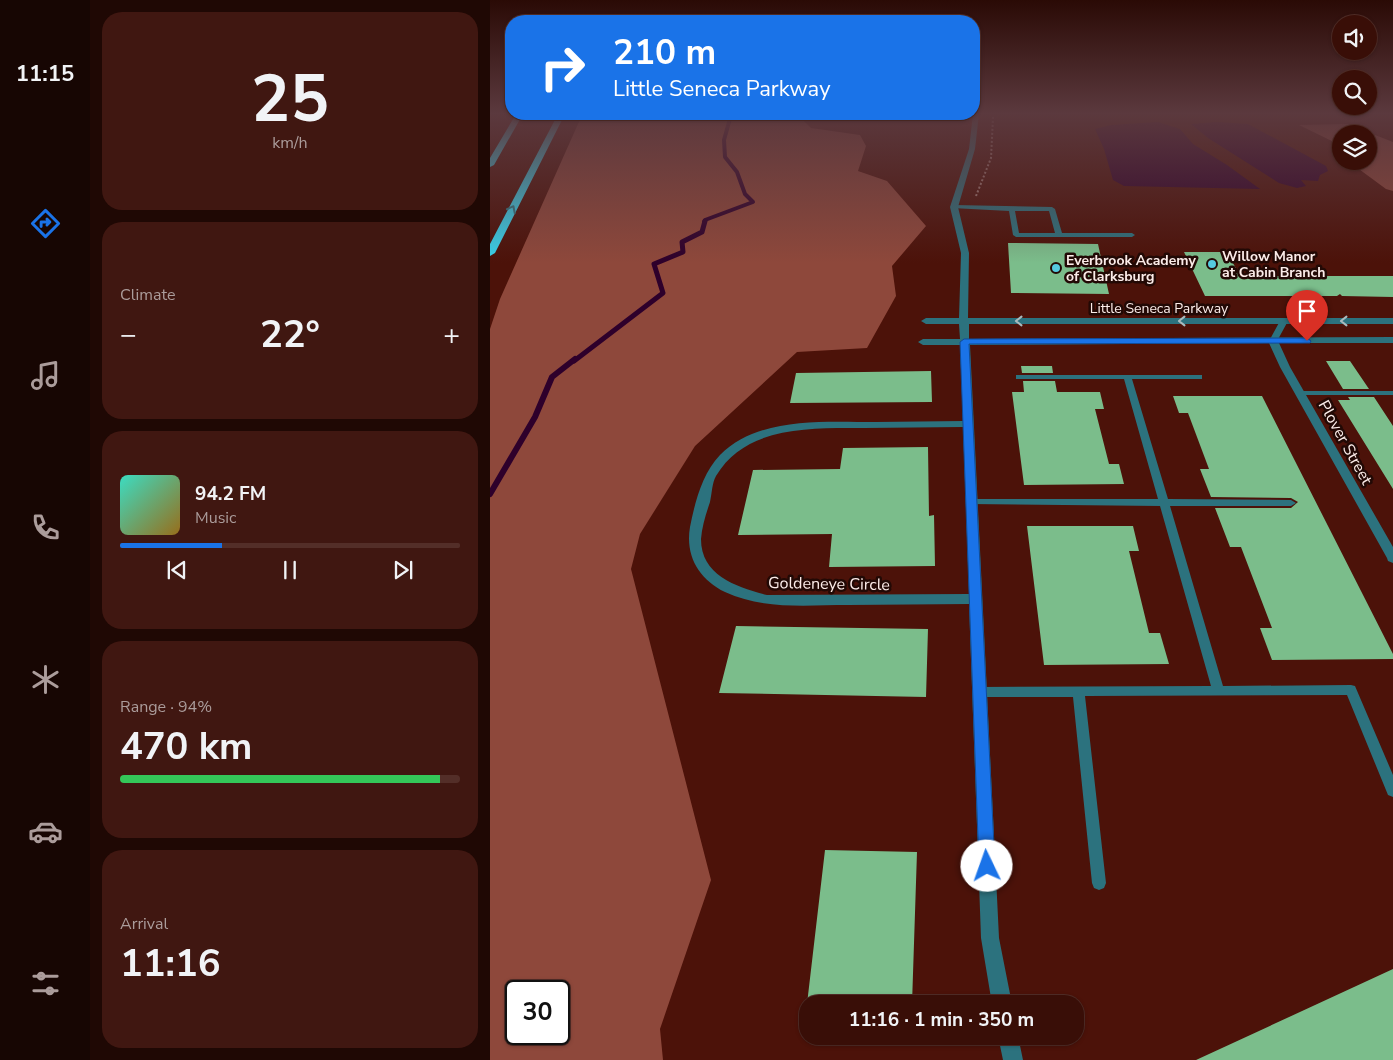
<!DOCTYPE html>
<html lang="en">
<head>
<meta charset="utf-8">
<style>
	body { margin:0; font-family:"Nunito Sans",sans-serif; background:#401711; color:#f1f3f6; height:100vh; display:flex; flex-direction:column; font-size:19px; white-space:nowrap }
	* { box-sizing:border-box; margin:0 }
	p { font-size:16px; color:#ab9c9b }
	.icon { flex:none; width:28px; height:28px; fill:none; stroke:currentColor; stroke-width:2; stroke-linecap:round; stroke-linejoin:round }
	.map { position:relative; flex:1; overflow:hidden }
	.drawer { display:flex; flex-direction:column; gap:12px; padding:12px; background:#1f0804; width:400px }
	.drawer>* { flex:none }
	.hud { position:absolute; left:15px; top:15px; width:475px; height:105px; border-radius:20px; box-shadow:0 1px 4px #0004,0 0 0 1px #532e28; background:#1a73e8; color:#fff; overflow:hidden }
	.controls { position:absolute; left:842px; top:15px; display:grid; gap:10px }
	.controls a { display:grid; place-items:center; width:45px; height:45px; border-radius:50%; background:#390e07; box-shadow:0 1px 4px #0004,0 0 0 1px #532e28; font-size:25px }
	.speed { position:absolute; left:15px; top:980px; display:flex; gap:10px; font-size:25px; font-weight:700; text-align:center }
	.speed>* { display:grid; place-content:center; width:65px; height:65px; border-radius:50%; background:#390e07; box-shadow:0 1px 4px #0004,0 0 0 1px #532e28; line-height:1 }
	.speed .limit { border:2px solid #111; border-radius:8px; background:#fff; color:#111 }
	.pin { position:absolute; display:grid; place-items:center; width:42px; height:42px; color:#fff; margin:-51px -21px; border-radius:50% 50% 50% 0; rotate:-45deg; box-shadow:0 0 5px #0007 }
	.pin .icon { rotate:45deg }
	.me { position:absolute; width:55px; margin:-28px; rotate:357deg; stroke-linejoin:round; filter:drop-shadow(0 0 4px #0008) }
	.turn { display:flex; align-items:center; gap:18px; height:105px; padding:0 25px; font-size:22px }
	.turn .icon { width:65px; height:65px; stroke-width:2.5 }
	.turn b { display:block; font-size:35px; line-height:42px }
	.big { font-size:38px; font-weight:700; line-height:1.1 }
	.drawer .card { flex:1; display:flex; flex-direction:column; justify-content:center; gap:8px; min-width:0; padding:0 18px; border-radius:20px; background:#401711 }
	.drawer .dial { align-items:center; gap:0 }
	.dial b { font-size:65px; line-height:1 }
	.song { display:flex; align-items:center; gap:15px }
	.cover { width:60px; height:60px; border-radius:8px; background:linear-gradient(135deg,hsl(170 70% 55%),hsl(40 70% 35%)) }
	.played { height:5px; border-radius:2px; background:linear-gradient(90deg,#1a73e8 30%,#532e28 30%) }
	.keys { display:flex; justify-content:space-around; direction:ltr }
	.heat { display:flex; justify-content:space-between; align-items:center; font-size:28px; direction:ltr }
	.charge { height:8px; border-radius:4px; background:linear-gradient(90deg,#34c759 94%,#532e28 0) }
	.trip { position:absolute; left:309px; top:995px; width:285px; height:50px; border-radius:20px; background:#390e07; box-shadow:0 1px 4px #0004,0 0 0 1px #532e28; font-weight:700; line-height:50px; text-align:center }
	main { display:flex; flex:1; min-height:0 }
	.tabs { display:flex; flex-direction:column; width:90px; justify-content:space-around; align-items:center; background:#170603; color:#ab9c9b }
	.tabs .icon { width:35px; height:35px }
	.tabs .on { color:#1a73e8 }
	.tabs b { font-size:22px; color:#f1f3f6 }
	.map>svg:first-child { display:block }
	.forest { fill:#8e483b; fill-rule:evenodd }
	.water { fill:#2e002b }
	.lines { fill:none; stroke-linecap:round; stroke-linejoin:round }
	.stream-far2 { stroke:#2e002b; stroke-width:4 }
	.stream-far1 { stroke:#2e002b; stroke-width:5 }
	.stream { stroke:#2e002b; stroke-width:6 }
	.building { fill:#7bbd8b }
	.path { stroke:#a37e78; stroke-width:2; stroke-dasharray:2 2; stroke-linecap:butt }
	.service { fill:#2c727e; fill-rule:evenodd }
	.minor { fill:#2c727e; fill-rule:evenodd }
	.motorway { fill:#39d2eb; fill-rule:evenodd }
	.oneway { stroke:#2f7884 }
	.oneway2 { stroke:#a9bbbe }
	.route { fill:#1a73e8; stroke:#114b97 }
	.poi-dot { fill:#55cadf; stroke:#220905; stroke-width:2 }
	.labels { text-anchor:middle; stroke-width:5; stroke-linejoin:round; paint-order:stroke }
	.far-poi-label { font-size:14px; font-weight:bold; fill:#fcece9; stroke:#220905; text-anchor:start }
	.far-street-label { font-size:14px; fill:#fcece9; stroke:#220905 }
	.street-label { font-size:16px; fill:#fcece9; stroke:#220905 }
</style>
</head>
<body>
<main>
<nav class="tabs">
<b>11:15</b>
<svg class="icon on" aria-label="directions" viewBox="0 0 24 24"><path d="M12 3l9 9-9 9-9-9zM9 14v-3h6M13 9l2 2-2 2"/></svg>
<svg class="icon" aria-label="music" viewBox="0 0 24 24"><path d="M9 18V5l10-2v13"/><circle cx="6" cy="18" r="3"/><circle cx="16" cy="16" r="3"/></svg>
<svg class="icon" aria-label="phone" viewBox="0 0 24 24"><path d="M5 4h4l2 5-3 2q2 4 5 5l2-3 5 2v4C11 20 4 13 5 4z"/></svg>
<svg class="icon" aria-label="climate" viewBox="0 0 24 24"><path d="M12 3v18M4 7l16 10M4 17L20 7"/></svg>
<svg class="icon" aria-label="car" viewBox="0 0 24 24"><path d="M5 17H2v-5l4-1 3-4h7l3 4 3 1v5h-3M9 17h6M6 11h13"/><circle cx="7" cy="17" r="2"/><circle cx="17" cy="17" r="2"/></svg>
<svg class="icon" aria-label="filters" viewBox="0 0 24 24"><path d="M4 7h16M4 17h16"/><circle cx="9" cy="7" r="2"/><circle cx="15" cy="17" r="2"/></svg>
</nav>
<section class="drawer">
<div class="card dial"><b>25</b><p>km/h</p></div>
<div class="card"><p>Climate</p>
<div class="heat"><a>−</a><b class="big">22°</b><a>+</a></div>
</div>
<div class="card">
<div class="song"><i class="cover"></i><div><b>94.2 FM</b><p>Music</p></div></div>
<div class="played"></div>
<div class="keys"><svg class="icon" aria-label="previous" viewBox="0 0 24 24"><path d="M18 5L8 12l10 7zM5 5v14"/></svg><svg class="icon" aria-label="pause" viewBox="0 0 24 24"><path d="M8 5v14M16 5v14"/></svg><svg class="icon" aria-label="next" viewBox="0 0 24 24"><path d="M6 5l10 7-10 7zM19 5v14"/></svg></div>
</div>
<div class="card"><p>Range · 94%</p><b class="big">470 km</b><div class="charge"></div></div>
<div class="card"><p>Arrival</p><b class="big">11:16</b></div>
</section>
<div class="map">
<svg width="903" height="1060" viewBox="0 0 903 1060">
	<rect width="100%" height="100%" fill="#4c1209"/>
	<path class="forest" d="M307 114 321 128 370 135 376 146 368 171 397 181 436 226 402 266 406 296 377 348 307 352 205 446 150 534 141 569 221 880 170 1029 173 1060H0V329L10 299 92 115ZM26 991H69V1034H26Z
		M857 124 903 142V191L896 189 858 161H879V134H851V149L848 144 809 125Z"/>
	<path class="water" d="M668 122 690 129 703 144 737 165 770 189 634 186 623 180 614 149 605 129 621 125Z
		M727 122 758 124 836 166 838 171 830 175 828 181 811 180 816 186 807 188 789 183 718 138 701 124Z"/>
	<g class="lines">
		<path class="stream-far2" d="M214 222 215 220 263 202 255 194 247 172 235 157 234 140 241 115"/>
		<path class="stream-far1" d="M84 361 173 293 164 264 193 252 192 242 212 232 215 221"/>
		<path class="stream" d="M0 494 45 417 62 377 85 359"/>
	</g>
	<path class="building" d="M518 243 608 244 619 294 521 293Z
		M694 252H737L750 276H903V297L852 296 850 294 847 296H715Z
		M836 361H860L879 389H853Z
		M531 366H562L563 373H532Z
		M441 371 442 402 300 403 306 373Z
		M533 381H565L567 392H610L614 409H605L619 464H629L634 484 534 485 522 392H534Z
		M683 396H772L903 654V659L782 660 770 628H782L751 547H740L725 508H801L808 502 801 498 721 497 710 469H719L698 413H689Z
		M858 397H884L903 426V489L848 400H860Z
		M438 447 439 516 444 515 445 566 339 567 342 534 248 535 263 470 350 469 353 448Z
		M537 526H643L649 551H639L659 633H670L679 664 554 665Z
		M246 626 438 629 436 697 229 693Z
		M335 850 427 852 422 1004H317Z
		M903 969V1060H706Z"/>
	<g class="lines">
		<path class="path" d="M486 196 501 158 503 117"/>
		<path class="service" d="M464 205 562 207 565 209 572 233H642L645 235 642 237H526L523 235 519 211 462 208 461 207ZM525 211H559L565 233H529Z
			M791 319H794L798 321 786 343H780L779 341Z
			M526 375H712V379H642L678 499 801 500 806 503 801 506H680L733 686 861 685 865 686 903 775V797L898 795 857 695 595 696 616 883 614 888 609 890 604 888 602 883 583 697H489L485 696 483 692 485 688 489 687 721 686 670 506 478 504 476 502 478 500 481 499H668L634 379H526Z
			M807 391H903V395H807Z"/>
		<path class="minor" d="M483 114H489L485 149 468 207 479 253 478 318H903V324H479V339L903 337V343H789L800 367 903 547V563L898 561 897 558 790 367 779 343 480 345 509 938 522 1004H502L491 938 479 604C439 604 398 605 358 605 316 605 274 610 235 592 209 579 195 556 200 527 205 502 212 474 230 455 269 416 335 422 386 422 415 422 444 421 473 421L470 345H433L428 342 433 339H470L469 324H436L431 321 436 318H469L471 253 460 207 479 149ZM473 427 479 594 277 595C247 587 211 576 211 539 212 526 216 514 220 502 222 493 222 483 226 476 256 425 323 428 374 428 407 428 440 427 473 427Z
			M508 1036H528L533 1060H513Z"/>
		<path class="motorway" d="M26 114H33L4 165 0 167V158Z
			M68 114H75L5 253 0 256V244Z"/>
	</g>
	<defs><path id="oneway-chevron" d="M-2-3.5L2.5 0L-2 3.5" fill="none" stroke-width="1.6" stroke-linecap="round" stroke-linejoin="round" transform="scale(1.25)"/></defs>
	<use class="oneway" href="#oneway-chevron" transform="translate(22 209) rotate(-63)"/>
	<g class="oneway2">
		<use href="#oneway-chevron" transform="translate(529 321) rotate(-180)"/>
		<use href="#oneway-chevron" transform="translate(692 321) rotate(-180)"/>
		<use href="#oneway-chevron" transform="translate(854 321) rotate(180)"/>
	</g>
	<linearGradient id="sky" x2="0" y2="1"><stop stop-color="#2a0a05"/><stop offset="0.43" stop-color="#5b393e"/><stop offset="1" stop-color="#5b393e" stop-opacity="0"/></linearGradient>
	<rect width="903" height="263" fill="url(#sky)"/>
	<path class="route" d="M817 338 821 341 820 343 479 344 505 866 502 872 497 874 491 872 489 866 470 342 474 339Z"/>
	<g class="poi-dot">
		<circle cx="722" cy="264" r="5"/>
		<circle cx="566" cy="268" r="5"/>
	</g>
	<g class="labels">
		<g class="far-poi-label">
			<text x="732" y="261">Willow Manor<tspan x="732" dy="16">at Cabin Branch</tspan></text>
			<text x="576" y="265">Everbrook Academy<tspan x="576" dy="16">of Clarksburg</tspan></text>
		</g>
		<g class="far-street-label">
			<text x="669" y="313">Little Seneca Parkway</text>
		</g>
		<g class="street-label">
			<text transform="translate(856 442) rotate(61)" y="6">Plover Street</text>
			<text transform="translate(339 583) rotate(1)" y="6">Goldeneye Circle</text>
		</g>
	</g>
</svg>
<div class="controls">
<a><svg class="icon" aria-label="sound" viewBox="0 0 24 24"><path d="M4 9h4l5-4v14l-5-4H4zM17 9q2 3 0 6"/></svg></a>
<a><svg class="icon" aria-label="search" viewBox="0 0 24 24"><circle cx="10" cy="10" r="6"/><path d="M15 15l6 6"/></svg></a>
<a><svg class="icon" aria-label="layers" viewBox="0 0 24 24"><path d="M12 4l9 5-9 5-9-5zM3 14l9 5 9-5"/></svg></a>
</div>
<div class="speed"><div class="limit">30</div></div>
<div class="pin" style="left:817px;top:341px;background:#d93025"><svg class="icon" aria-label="arrive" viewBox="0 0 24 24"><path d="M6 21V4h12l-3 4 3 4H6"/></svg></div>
<svg class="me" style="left:497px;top:866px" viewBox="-20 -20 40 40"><circle r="19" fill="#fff"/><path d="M0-13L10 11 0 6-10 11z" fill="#1a73e8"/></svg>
<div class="trip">11:16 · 1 min · 350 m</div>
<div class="hud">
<div class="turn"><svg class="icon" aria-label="right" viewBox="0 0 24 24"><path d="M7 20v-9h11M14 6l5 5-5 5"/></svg><div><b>210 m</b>Little Seneca Parkway</div></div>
</div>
</div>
</main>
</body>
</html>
